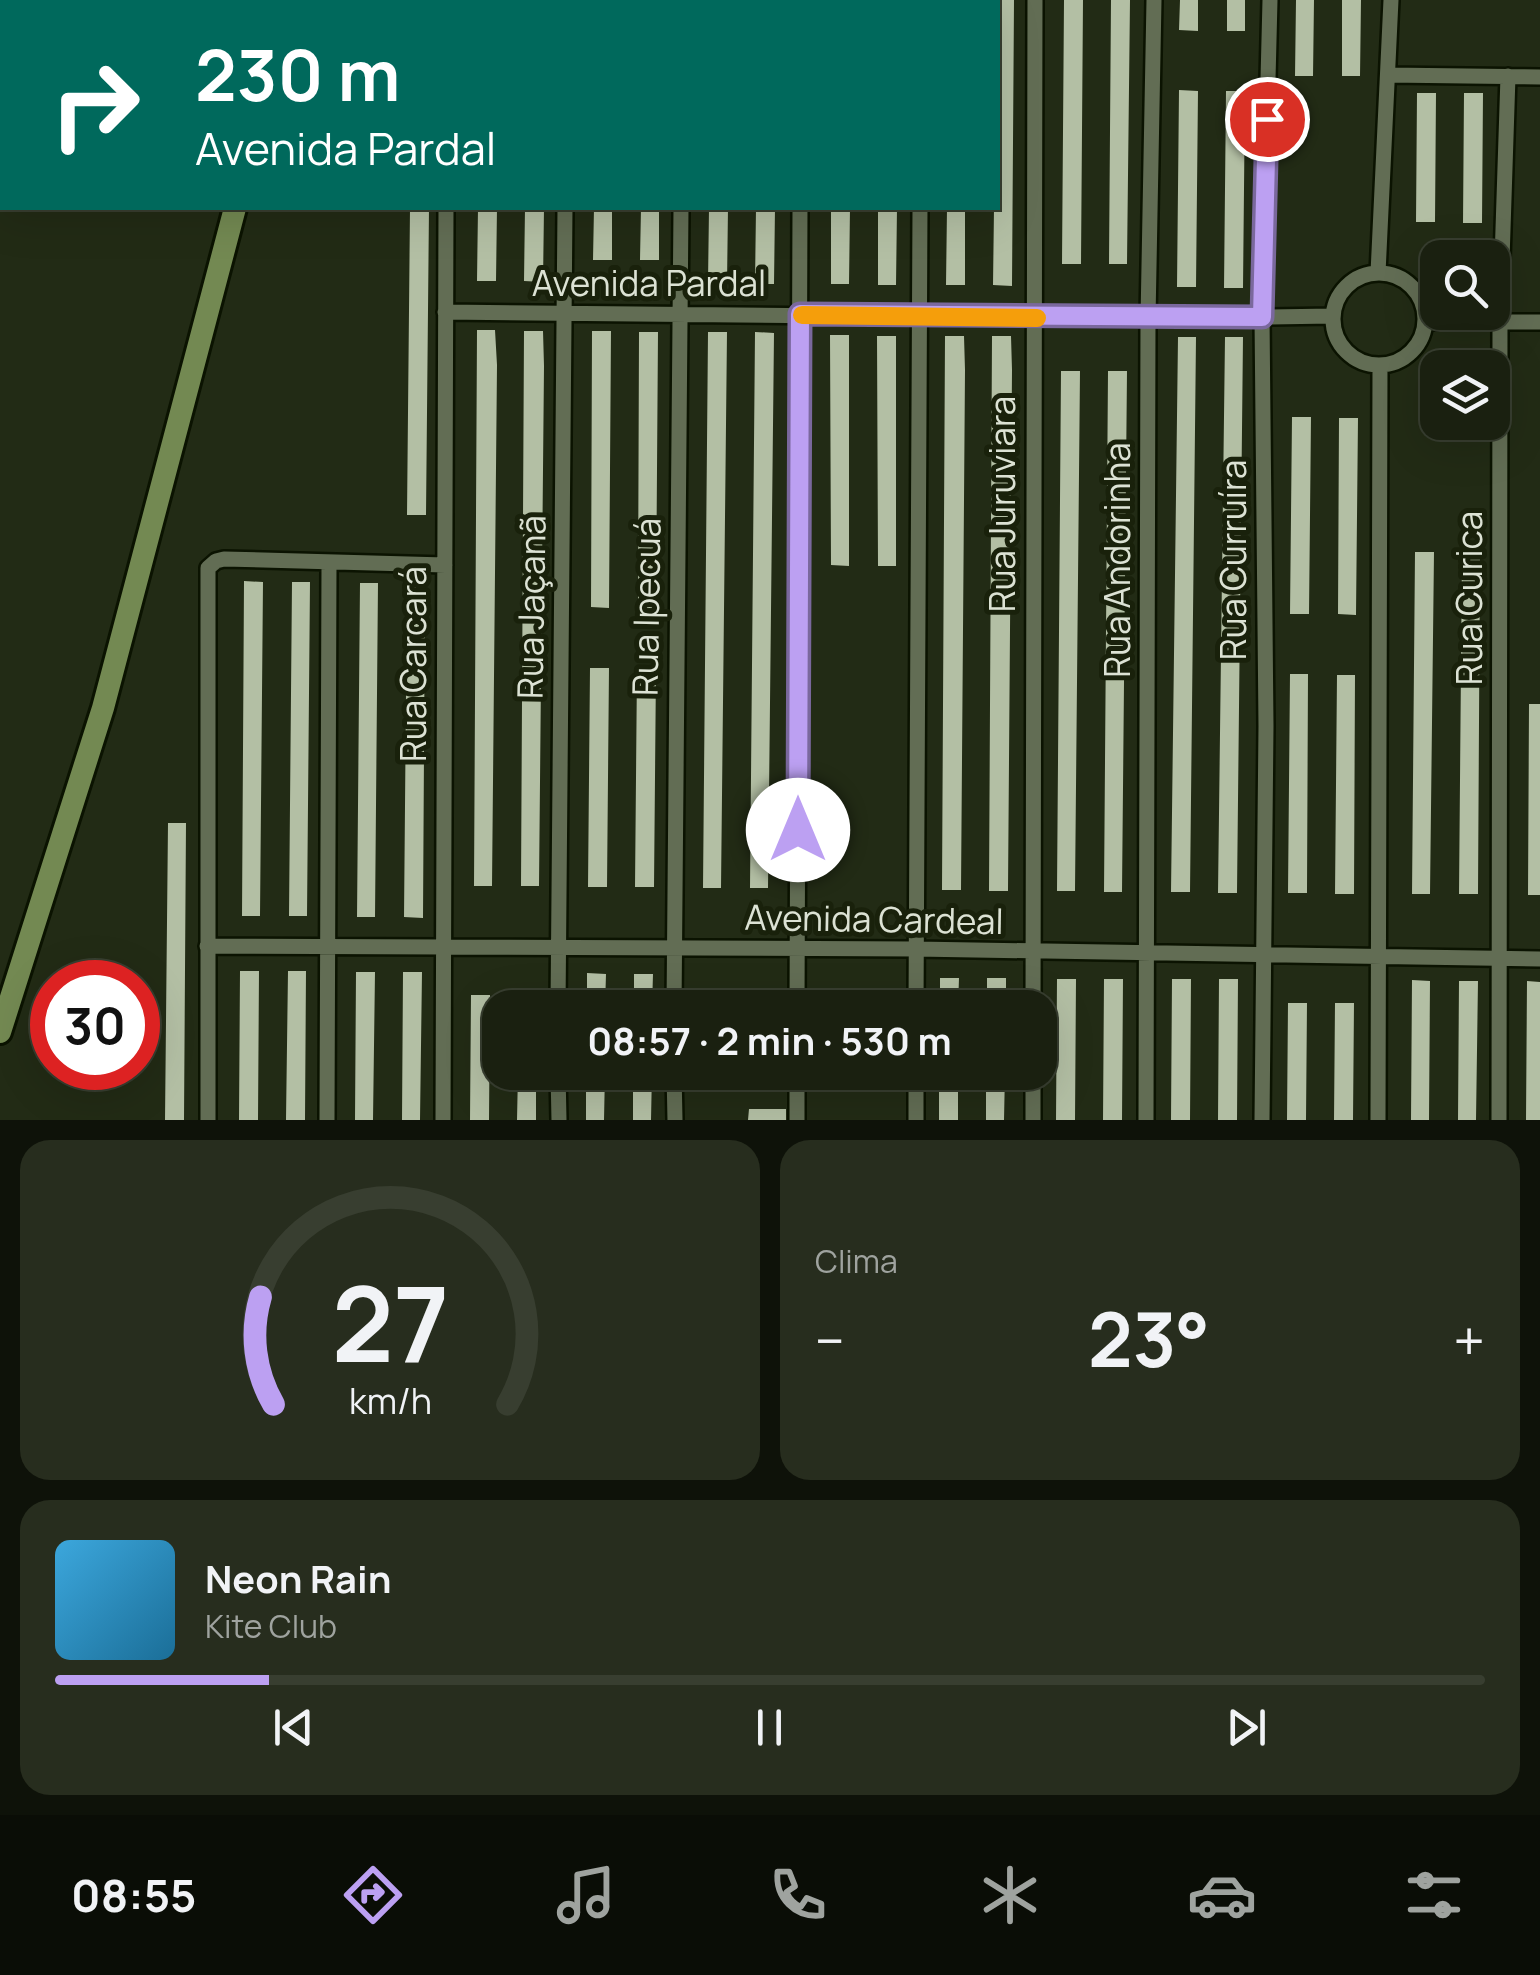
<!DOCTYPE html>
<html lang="pt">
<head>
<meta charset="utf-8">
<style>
	body { margin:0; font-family:Manrope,sans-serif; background:#272d1e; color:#f1f3f6; height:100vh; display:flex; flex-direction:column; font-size:38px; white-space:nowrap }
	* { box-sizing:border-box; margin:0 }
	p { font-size:32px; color:#9fa39f }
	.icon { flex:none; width:55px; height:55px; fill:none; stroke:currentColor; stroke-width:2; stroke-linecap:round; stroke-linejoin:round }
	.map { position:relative; height:1120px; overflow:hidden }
	.side { display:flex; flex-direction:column; gap:20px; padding:20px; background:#0e1209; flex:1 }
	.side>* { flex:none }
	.hud { position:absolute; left:0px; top:0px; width:1000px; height:210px; box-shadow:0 10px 40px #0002,0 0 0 2px #383e30; background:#00695c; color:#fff; overflow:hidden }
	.tools { position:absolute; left:1420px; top:240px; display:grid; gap:20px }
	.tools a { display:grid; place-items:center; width:90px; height:90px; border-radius:20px; background:#1a2010; box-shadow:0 10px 40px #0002,0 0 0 2px #383e30; font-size:50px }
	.speed { position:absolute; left:30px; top:960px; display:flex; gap:20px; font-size:50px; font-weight:700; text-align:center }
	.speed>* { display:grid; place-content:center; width:130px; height:130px; border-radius:50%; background:#1a2010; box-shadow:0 10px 40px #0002,0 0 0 2px #383e30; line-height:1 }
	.speed .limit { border:15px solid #d22; background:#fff; color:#111 }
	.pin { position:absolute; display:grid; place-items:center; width:85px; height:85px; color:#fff; margin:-42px; border:5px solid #fff; border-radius:50%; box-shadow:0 2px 10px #0007 }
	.me { position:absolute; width:110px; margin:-55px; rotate:0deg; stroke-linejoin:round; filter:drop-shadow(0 0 8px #0008) }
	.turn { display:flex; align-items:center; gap:35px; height:210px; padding:0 30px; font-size:45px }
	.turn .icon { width:130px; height:130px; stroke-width:2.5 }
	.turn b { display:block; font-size:70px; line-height:85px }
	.big { font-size:75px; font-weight:700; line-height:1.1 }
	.side .tile { flex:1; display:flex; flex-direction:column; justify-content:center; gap:15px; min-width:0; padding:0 35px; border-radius:30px; background:#272d1e }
	.side .dial { align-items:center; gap:0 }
	.dial svg { height:260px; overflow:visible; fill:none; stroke:#383e30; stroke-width:7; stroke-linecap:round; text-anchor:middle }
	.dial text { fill:#f1f3f6; stroke:none }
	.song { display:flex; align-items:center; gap:30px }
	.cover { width:120px; height:120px; border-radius:15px; background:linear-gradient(135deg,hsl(200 70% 55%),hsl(200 70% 35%)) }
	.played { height:10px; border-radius:5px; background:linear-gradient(90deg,#bca0f2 15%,#383e30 15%) }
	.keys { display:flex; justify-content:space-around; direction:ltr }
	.heat { display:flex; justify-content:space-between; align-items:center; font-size:55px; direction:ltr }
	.side .tiles { flex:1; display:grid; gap:20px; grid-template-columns:1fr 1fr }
	.tile:last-child { grid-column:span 2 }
	.trip { position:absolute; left:482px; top:990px; width:575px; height:100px; border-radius:30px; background:#1a2010; box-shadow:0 10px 40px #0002,0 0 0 2px #383e30; font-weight:700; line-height:100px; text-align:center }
	.tabs { display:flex; height:160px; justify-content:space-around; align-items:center; background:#0a0d06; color:#9fa39f }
	.tabs .icon { width:70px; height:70px }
	.tabs .selected { color:#bca0f2 }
	.tabs b { font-size:45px; color:#f1f3f6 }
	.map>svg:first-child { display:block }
	.building { fill:#b3bfa4 }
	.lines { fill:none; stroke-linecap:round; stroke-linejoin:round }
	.street-casing { stroke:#0b1301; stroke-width:20 }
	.secondary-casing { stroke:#0b1301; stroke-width:28 }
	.street { stroke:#626d54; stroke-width:15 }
	.secondary { stroke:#738952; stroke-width:22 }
	.route-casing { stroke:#7a689d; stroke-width:25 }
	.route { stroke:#bca0f2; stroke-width:18 }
	.slow { stroke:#f59e0b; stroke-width:18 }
	.labels { text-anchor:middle; stroke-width:10; stroke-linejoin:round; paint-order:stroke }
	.street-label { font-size:35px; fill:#dce2d4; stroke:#19210b }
</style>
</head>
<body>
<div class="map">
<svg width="1540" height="1120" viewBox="0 0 1540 1120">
	<rect width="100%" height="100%" fill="#222b15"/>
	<path class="building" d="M998 0H1014L1012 286 993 285 994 208H998Z
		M1064 0H1083L1081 264H1062Z
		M1111 0H1130L1127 264H1109Z
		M1180 0H1198V31L1179 30Z
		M1227 0H1245V31H1227Z
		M1296 0H1314L1313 76H1295Z
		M1342 0H1361L1360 76H1342Z
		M1179 90 1198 91 1196 287H1177Z
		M1226 91H1245L1243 288H1224Z
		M1417 93H1436L1435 222H1416Z
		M1464 93H1483L1482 223H1463Z
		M410 208H429L426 515H407Z
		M478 208H497L496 281H477Z
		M525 208H544L543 282 524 281Z
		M594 208H612V260H593Z
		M641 208H659V260H640Z
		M709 208H728L727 283H708Z
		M756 208H775L774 284H755Z
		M831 208H850L849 284H831Z
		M878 208H897L896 285H878Z
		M947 208H965V285H946Z
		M477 330H495L497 365 492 886H474Z
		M524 331H543L544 366 539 886H521Z
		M592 331H611L609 608 591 607Z
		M639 332H658L656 608H638Z
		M708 332H727L721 888H703Z
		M755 332 774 333 768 888H750Z
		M830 335H849V566L831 565Z
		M877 336H896V566H878Z
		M945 336H964L965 370 961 890H942Z
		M992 336H1011L1012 370 1008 891H989Z
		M1178 337H1196L1190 892H1171Z
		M1225 337H1243L1237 893H1218Z
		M1061 371H1080L1075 891H1057Z
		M1108 371H1127L1122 892H1104Z
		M1292 417H1311L1309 614H1290Z
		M1339 418H1358L1356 615 1338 614Z
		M1415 552H1434L1430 894H1412Z
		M1462 552 1480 553 1478 894H1459Z
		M244 581 263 582 260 916H242Z
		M292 582H310L307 916H289Z
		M360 583H378L375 917H357Z
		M407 583H425L423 918 404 917Z
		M590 668H609L607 887H588Z
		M637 668H656L654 887H635Z
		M1290 674H1308L1307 893H1288Z
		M1337 675H1355L1354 894H1335Z
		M1529 704H1540V895H1528Z
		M168 823H186L184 1120H165Z
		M240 971H259L258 1120H239Z
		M288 971H306L305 1120H286Z
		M356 972H375L373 1120H355Z
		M403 972H422L420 1120H402Z
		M587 973 606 974 605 1008H587Z
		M634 974H653L652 1008H634Z
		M940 978H959L958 1008H940Z
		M987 978H1006V1008H987Z
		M1057 979H1076L1075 1120H1056Z
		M1104 979H1123L1122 1120H1103Z
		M1172 979H1191L1190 1120H1171Z
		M1219 979H1238L1237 1120H1218Z
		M1412 980 1430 981 1429 1120H1411Z
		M1459 981H1478L1476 1120H1458Z
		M1527 981 1540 982V1120H1526Z
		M471 995H490L489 1120H470Z
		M1288 1003H1307L1306 1120H1287Z
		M1335 1003H1354L1353 1120H1334Z
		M518 1072H536V1120H517Z
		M586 1072H605L604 1120H586Z
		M633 1072H652L651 1120H633Z
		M939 1072H958V1120H939Z
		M986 1072H1005L1004 1120H986Z
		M749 1109H786V1120H748Z"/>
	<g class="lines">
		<defs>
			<path id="street" d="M564 0V2
				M681 0V2
				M920 0V2
				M448 2V0
				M800 2V0
				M1388 75 1540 77
				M1333 319a46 46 0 1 1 92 0a46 46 0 1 1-92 0Z
				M1378 273 1391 0
				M445 312 1148 319 1332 316
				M1425 322H1540
				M207 946 916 949 1540 959
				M558 1008 565 208
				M674 1008 681 208
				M797 1008 800 208
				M916 1008 920 208
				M1033 1008 1035 0
				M558 1072 559 1120
				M674 1072 675 1120
				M916 1072V1120
				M208 1120V568L216 561 224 559 445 565
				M327 1120 329 565
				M443 1120 446 208
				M797 1120V1072
				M1033 1120V1072
				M1146 1120 1148 319 1154 0
				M1262 1120 1266 726 1262 317 1270 0
				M1378 1120 1380 366
				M1499 1120 1500 321 1508 76"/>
			<path id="secondary" d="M289 2 290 0
				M0 1032 103 708 235 208"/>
		</defs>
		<use href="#street" class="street-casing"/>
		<use href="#secondary" class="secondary-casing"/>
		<use href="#street" class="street"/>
		<use href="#secondary" class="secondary"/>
	</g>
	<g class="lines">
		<defs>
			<path id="route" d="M798 830 800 314 1262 317 1267 119"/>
		</defs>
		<use href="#route" class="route-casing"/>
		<use href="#route" class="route"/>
		<path class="slow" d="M802 315 1037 318"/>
	</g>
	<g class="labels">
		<g class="street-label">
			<text x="649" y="296">Avenida Pardal</text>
			<text transform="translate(1003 504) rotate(-90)" y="12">Rua Juruviara</text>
			<text transform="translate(1118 560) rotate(-90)" y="12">Rua Andorinha</text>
			<text transform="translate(1234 560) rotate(-90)" y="12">Rua Curruíra</text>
			<text transform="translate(1470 598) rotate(-90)" y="12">Rua Curica</text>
			<text transform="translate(532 607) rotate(-89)" y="12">Rua Jaçanã</text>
			<text transform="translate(647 607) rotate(-89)" y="12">Rua Ipecuá</text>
			<text transform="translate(414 664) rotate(-90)" y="12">Rua Carcará</text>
			<text transform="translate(874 920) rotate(1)" y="12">Avenida Cardeal</text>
		</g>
	</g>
</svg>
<div class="tools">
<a><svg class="icon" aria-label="search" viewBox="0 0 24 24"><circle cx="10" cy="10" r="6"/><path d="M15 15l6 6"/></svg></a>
<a><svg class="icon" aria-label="layers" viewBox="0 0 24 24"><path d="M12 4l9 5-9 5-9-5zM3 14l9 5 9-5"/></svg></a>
</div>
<div class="speed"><div class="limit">30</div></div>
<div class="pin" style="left:1267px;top:119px;background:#d93025"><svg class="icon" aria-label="arrive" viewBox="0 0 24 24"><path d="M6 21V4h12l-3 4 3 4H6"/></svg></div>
<svg class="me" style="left:798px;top:830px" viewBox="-20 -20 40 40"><circle r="19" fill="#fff"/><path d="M0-13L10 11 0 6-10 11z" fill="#bca0f2"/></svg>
<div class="trip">08:57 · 2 min · 530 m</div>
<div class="hud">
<div class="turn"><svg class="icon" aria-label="right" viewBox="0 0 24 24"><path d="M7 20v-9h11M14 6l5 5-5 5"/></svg><div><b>230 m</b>Avenida Pardal</div></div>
</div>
</div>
<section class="side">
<div class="tiles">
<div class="tile dial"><svg viewBox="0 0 100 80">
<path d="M14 69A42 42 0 1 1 86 69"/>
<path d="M14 69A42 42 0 0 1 10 36" stroke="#bca0f2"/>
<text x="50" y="56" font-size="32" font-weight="700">27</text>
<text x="50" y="72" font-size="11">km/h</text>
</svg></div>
<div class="tile"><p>Clima</p>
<div class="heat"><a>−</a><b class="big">23°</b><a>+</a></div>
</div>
<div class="tile">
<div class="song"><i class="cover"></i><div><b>Neon Rain</b><p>Kite Club</p></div></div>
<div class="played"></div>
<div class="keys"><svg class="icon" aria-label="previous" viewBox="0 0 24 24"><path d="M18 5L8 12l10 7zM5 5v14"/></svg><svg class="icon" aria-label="pause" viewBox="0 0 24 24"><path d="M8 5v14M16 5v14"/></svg><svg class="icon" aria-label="next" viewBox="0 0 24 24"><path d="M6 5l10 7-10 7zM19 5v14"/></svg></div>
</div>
</div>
</section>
<nav class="tabs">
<b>08:55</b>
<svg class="icon selected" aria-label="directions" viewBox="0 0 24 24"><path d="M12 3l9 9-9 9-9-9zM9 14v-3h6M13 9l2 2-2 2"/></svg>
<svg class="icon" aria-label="music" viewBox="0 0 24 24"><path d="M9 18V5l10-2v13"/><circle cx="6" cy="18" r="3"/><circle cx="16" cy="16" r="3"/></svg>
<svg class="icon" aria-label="phone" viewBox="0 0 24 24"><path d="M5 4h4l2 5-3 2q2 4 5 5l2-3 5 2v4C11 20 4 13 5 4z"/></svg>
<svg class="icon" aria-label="climate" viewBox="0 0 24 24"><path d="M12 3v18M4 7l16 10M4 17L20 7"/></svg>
<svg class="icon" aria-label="car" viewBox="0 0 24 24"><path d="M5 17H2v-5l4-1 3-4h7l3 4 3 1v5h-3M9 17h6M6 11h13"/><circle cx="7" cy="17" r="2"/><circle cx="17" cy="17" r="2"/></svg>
<svg class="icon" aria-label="filters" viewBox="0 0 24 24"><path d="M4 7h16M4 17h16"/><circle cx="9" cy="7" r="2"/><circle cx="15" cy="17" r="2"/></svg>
</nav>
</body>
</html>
